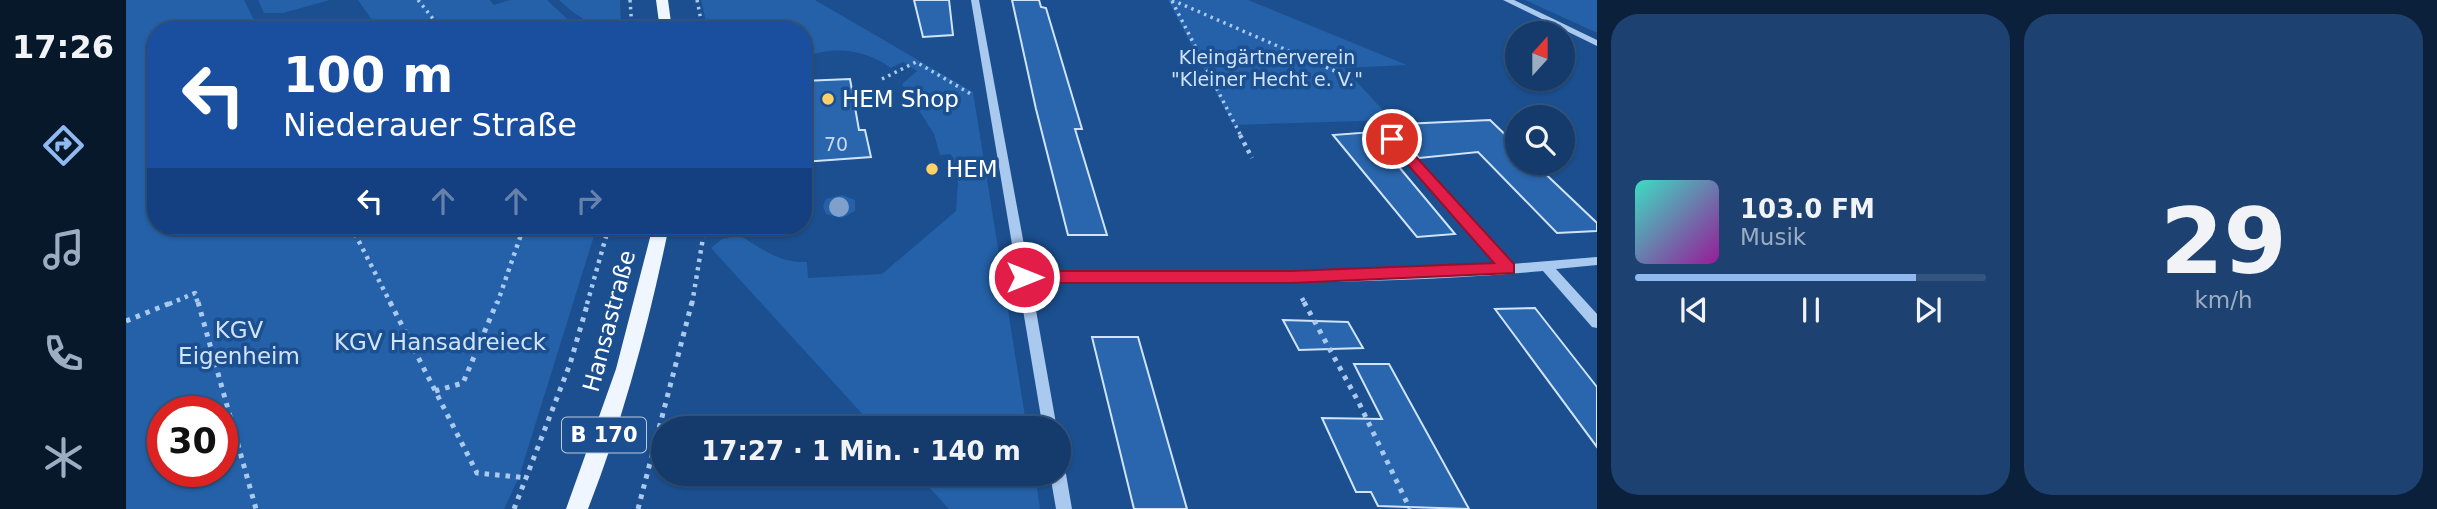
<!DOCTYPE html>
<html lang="de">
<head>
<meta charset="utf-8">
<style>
	body { margin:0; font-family:"DejaVu Sans",sans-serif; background:#1d4271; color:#f1f3f6; height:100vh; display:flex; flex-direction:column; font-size:26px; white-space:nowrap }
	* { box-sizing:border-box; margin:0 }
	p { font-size:23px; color:#9dadc1 }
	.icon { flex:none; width:38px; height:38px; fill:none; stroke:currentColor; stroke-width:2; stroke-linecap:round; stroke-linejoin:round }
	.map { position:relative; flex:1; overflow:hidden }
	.side { display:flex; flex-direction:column; gap:14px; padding:14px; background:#0b203b; width:840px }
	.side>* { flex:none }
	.top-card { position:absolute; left:21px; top:21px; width:665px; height:214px; border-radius:28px; box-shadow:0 2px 5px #0004,0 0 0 2px #33557e; background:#1a4fa0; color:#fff; overflow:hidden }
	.needle { width:46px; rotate:21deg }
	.tools { position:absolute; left:1379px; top:21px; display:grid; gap:14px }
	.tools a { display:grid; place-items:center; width:70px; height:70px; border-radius:50%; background:#143b6b; box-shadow:0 2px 5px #0004,0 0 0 2px #33557e; font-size:35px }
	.speed { position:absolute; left:21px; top:396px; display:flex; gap:14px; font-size:35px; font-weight:700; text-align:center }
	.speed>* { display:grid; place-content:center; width:91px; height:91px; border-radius:50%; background:#143b6b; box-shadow:0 2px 5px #0004,0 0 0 2px #33557e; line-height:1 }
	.speed .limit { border:10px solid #d22; background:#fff; color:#111 }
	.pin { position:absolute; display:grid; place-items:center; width:60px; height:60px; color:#fff; margin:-30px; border:4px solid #fff; border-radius:50%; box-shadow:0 2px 7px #0007 }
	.me { position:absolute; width:77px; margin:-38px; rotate:90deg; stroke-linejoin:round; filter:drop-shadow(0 0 5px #0008) }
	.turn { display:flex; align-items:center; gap:24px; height:147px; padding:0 21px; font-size:32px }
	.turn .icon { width:91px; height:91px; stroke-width:2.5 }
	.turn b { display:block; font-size:49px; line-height:60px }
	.lanes { display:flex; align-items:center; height:66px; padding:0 21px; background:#0003; justify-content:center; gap:35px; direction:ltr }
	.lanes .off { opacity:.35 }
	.side .card { flex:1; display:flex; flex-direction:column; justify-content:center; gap:10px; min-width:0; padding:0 24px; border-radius:28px; background:#1d4271 }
	.side .dial { align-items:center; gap:0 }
	.dial b { font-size:91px; line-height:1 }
	.song { display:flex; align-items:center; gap:21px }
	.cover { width:84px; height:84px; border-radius:10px; background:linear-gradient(135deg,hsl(170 70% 55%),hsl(300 70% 35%)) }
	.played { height:7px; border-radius:4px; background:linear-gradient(90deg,#90b9f0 80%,#33557e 80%) }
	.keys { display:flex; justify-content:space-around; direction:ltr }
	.side .tiles { flex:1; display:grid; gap:14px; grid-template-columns:repeat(2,1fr) }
	.trip { position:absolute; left:525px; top:416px; width:420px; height:70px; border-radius:35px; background:#143b6b; box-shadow:0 2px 5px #0004,0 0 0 2px #33557e; font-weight:700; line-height:70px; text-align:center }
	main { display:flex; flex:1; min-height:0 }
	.tabs { display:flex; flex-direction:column; width:126px; justify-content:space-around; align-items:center; background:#08182b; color:#9dadc1 }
	.tabs .icon { width:49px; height:49px }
	.tabs .selected { color:#90b9f0 }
	.tabs b { font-size:32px; color:#f1f3f6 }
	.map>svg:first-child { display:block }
	.green { fill:#2461a8; fill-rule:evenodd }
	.building { fill:#2a66ad; stroke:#cfe3fa; stroke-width:2 }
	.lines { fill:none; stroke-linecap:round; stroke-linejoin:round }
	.path-far2 { stroke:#a9c9ee; stroke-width:3.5; stroke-dasharray:2.5 4.5; stroke-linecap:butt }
	.path-far1 { stroke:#a9c9ee; stroke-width:4.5; stroke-dasharray:3.5 5; stroke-linecap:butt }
	.path { stroke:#a9c9ee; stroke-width:5; stroke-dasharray:4.5 6; stroke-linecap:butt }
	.minor { fill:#a9c9ee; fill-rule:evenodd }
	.major { fill:#f0f6ff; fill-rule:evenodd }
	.tree { fill:#7ea0ca }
	.route { fill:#e11d48; stroke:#92132f; stroke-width:2 }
	.poi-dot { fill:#ffd166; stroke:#1b4f8f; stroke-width:2.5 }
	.labels { text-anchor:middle; stroke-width:7; stroke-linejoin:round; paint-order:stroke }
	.far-park-label { font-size:19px; fill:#cfe3fa; stroke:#1b4f8f }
	.number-label { font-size:19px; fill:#cad9ea }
	.shield { fill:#1b4f8f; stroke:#bbcadd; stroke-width:2 }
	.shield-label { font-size:21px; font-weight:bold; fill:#fff }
	.poi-label { font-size:23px; fill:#fff; stroke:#1b4f8f; text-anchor:start }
	.street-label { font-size:23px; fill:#fff; stroke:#1b4f8f }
	.park-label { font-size:23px; fill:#cfe3fa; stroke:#1b4f8f }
</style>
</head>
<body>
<main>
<nav class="tabs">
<b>17:26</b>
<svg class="icon selected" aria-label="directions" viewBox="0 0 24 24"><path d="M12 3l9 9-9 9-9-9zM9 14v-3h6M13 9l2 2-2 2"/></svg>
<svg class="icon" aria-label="music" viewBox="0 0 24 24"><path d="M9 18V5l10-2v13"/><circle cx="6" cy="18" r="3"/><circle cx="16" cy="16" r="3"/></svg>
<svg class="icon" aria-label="phone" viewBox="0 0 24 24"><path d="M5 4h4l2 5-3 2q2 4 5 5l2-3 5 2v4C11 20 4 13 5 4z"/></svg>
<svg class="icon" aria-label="climate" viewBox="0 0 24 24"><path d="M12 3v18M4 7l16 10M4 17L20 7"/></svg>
</nav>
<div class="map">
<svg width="1471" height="509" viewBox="0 0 1471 509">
	<rect width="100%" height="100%" fill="#1b4f8f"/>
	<path class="green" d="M0 0H118L133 30H30V226H471L393 477 378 509H0ZM37 411H96V471H37Z
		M132 0H204L157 13H138Z
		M232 0H364L368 5 384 0H421L453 30H253Z
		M433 0H494L495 24C466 28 454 19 433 0Z
		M575 0H689L847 92 901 429H750L585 248 596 239 613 235C636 249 653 263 681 262L682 278 756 274 830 211 832 182 825 154 814 155 808 134 776 84 791 71 777 62 765 68C740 49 705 45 677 58V30H582Z
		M1042 0H1122L1281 65 1218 68 1266 120 1107 125Z
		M1399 0H1471V33L1467 31Z
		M716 195 729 200V211L716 218 700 214 697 206 700 199Z
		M791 474H909L914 509H823Z"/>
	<path class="building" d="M788 0H823L827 35 797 37Z
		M886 0H913L915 7 920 8 956 129H949L981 235H942L910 109Z
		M724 79 733 130H739L745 157 677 162V81Z
		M1364 120 1391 146V163H1408L1471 223V231L1431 233 1352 152 1293 158 1273 135 1266 134 1260 140 1276 160 1268 161 1329 234 1291 237 1207 135 1260 131 1255 125Z
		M1409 308 1471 387V447L1369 309Z
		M1157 320 1222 322 1237 348 1173 350Z
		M966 337H1012L1061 509H1008Z
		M1228 364H1263L1343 509 1252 506 1245 492H1230L1196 418 1256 419Z"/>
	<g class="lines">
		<path class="path-far2" d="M292 0 316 30
			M504 0 506 30
			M571 0 577 30
			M1046 0 1218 75
			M1046 1 1115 136
			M756 79 790 62 845 94"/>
		<path class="path-far1" d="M1114 135 1126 158
			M225 226 265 304
			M1176 298 1179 304
			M43 304 69 293 72 304
			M371 304 398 226
			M461 304 483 226
			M566 304 579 226"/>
		<path class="path" d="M72 302 130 509
			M264 302 351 473 402 478
			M1178 302 1233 403 1284 509
			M0 321 47 302
			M309 391 337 383 371 302
			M388 509 444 364 462 302
			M512 509 566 302"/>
		<path class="minor" d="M845 0H853L903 272H1185L1372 265 1263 141 1262 139 1267 136 1271 137 1386 264 1471 257V265L1430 269 1471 314V328L1466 327 1417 271C1247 287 1075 282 905 282L931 429H917Z
			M1377 0H1388L1471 40V46Z
			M933 467 937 469 940 474 946 509H930L924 474H933Z"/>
		<path class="major" d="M530 0H542L546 30H534Z
			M527 226H543C523 323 498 417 462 509H440L490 369Z"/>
	</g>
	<circle class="tree" cx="713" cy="207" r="10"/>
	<path class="route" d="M1266 135 1271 136 1388 264V273L1165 283H898L890 277 898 271H1165L1368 263 1262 142 1260 139Z"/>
	<g class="poi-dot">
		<circle cx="702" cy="99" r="7"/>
		<circle cx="806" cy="169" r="7"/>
	</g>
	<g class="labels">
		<g class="far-park-label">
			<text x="1141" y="64">Kleingärtnerverein<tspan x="1141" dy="22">"Kleiner Hecht e. V."</tspan></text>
		</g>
		<g class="number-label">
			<text x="710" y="151">70</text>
		</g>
		<rect class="shield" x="436" y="417.5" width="84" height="35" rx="5"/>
		<g class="shield-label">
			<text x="478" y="442">B 170</text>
		</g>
		<g class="poi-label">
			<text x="716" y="107">HEM Shop</text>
			<text x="820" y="177">HEM</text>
		</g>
		<g class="street-label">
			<text transform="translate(483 321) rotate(-75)" y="8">Hansastraße</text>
		</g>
		<g class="park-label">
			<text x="113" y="338">KGV<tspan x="113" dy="26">Eigenheim</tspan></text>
			<text x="314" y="350">KGV Hansadreieck</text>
		</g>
	</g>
</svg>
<div class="tools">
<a><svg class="needle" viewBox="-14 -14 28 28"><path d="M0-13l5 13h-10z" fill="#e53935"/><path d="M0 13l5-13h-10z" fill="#9dadc1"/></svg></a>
<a><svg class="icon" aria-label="search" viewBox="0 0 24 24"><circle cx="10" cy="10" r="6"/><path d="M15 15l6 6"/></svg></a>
</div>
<div class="speed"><div class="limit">30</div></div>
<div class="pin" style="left:1266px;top:139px;background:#d93025"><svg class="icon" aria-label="arrive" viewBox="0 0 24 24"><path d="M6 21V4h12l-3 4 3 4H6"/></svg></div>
<svg class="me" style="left:898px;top:277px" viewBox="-20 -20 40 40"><circle r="17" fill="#e11d48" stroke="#fff" stroke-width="3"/><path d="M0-11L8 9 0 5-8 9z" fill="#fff"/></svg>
<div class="trip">17:27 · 1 Min. · 140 m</div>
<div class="top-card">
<div class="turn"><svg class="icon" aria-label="left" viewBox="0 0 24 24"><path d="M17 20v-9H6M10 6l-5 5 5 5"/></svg><div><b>100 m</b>Niederauer Straße</div></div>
<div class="lanes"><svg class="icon" aria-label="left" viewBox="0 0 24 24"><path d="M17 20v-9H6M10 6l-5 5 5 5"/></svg><svg class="icon off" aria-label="ahead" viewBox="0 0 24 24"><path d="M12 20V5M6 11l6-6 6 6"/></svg><svg class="icon off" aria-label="ahead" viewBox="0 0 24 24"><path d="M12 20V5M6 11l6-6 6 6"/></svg><svg class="icon off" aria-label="right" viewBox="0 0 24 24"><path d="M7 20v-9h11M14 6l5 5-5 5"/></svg></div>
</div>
</div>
<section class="side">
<div class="tiles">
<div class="card">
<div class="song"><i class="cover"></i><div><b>103.0 FM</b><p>Musik</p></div></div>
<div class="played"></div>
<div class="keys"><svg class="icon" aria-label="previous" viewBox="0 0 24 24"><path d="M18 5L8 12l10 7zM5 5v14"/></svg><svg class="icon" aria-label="pause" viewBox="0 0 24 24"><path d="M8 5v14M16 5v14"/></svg><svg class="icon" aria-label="next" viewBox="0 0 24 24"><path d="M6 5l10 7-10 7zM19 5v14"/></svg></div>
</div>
<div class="card dial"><b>29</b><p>km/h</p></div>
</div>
</section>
</main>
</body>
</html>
